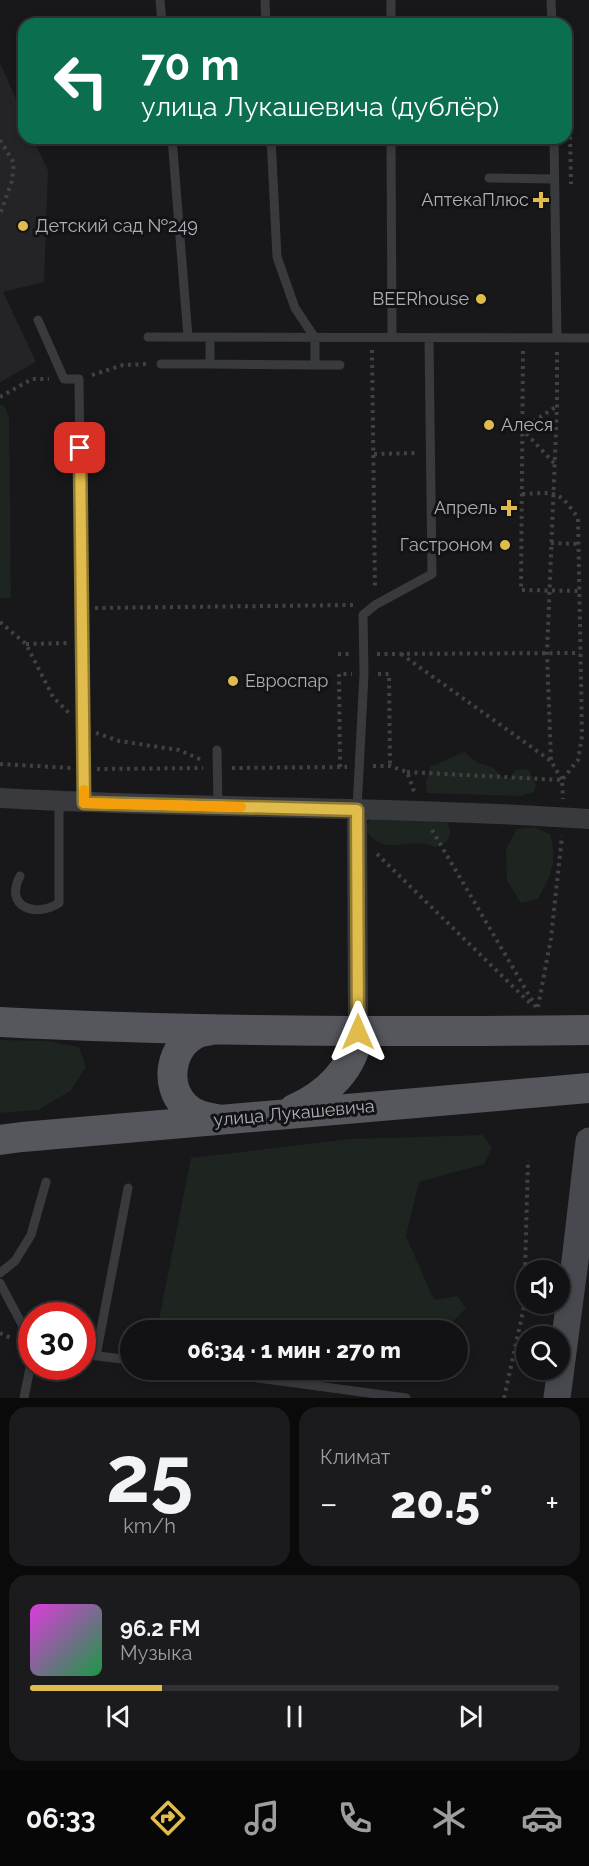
<!DOCTYPE html>
<html lang="ru">
<head>
<meta charset="utf-8">
<style>
	body { margin:0; font-family:Raleway,sans-serif; background:#1b1b1d; color:#f1f3f6; height:100vh; display:flex; flex-direction:column; font-size:22px; white-space:nowrap }
	* { box-sizing:border-box; margin:0 }
	p { font-size:20px; color:#9c9ea0 }
	.icon { flex:none; width:33px; height:33px; fill:none; stroke:currentColor; stroke-width:2; stroke-linecap:round; stroke-linejoin:round }
	.map { position:relative; height:1398px; overflow:hidden }
	.panel { display:flex; flex-direction:column; gap:9px; padding:9px; background:#0a0a0b; flex:1 }
	.panel>* { flex:none }
	.banner { position:absolute; left:18px; top:18px; width:554px; height:126px; border-radius:18px; box-shadow:0 3px 9px #0003,0 0 0 2px #313234; background:#0b6e4f; color:#fff; overflow:hidden }
	.buttons { position:absolute; left:516px; top:1260px; display:grid; gap:12px }
	.buttons a { display:grid; place-items:center; width:54px; height:54px; border-radius:50%; background:#121214; box-shadow:0 3px 9px #0003,0 0 0 2px #313234; font-size:30px }
	.speed { position:absolute; left:18px; top:1302px; display:flex; gap:12px; font-size:30px; font-weight:700; text-align:center }
	.speed>* { display:grid; place-content:center; width:78px; height:78px; border-radius:50%; background:#121214; box-shadow:0 3px 9px #0003,0 0 0 2px #313234; line-height:1 }
	.speed .limit { border:9px solid #d22; background:#fff; color:#111 }
	.pin { position:absolute; display:grid; place-items:center; width:51px; height:51px; color:#fff; margin:-26px; border-radius:12px; box-shadow:0 3px 9px #0006 }
	.me { position:absolute; width:66px; margin:-33px; rotate:0deg; stroke-linejoin:round; filter:drop-shadow(0 0 4px #0008) }
	.turn { display:flex; align-items:center; gap:21px; height:126px; padding:0 24px; font-size:27px }
	.turn .icon { width:78px; height:78px; stroke-width:2.5 }
	.turn b { display:block; font-size:42px; line-height:51px }
	.big { font-size:45px; font-weight:800; line-height:1.1 }
	.panel .card { flex:1; display:flex; flex-direction:column; justify-content:center; gap:9px; min-width:0; padding:0 21px; border-radius:18px; background:#1b1b1d }
	.panel .dial { align-items:center; gap:0 }
	.dial b { font-size:78px; line-height:1 }
	.song { display:flex; align-items:center; gap:18px }
	.cover { width:72px; height:72px; border-radius:9px; background:linear-gradient(135deg,hsl(300 70% 55%),hsl(140 70% 35%)) }
	.played { height:6px; border-radius:3px; background:linear-gradient(90deg,#dfbc4b 25%,#313234 25%) }
	.keys { display:flex; justify-content:space-around; direction:ltr }
	.heat { display:flex; justify-content:space-between; align-items:center; font-size:33px; direction:ltr }
	.panel .tiles { flex:1; display:grid; gap:9px; grid-template-columns:1fr 1fr }
	.card:last-child { grid-column:span 2 }
	.trip { position:absolute; left:120px; top:1320px; width:348px; height:60px; border-radius:30px; background:#121214; box-shadow:0 3px 9px #0003,0 0 0 2px #313234; font-weight:800; line-height:60px; text-align:center }
	.tab-bar { display:flex; height:96px; justify-content:space-around; align-items:center; background:#070708; color:#9c9ea0 }
	.tab-bar .icon { width:42px; height:42px }
	.tab-bar .on { color:#dfbc4b }
	.tab-bar b { font-size:27px; color:#f1f3f6 }
	.map>svg:first-child { display:block }
	.built { fill:#242427 }
	.green { fill:#1e2420 }
	.lines { fill:none; stroke-linecap:round; stroke-linejoin:round }
	.path { stroke:#404145; stroke-width:4; stroke-dasharray:3 4.5; stroke-linecap:butt }
	.service { stroke:#393a3e; stroke-width:9 }
	.minor { stroke:#393a3e; stroke-width:20 }
	.secondary { stroke:#48494e; stroke-width:27 }
	.primary { stroke:#56575d; stroke-width:30 }
	.route-casing { stroke:#917a31; stroke-width:15 }
	.route { stroke:#dfbc4b; stroke-width:10 }
	.slow { stroke:#f59e0b; stroke-width:10 }
	.poi-dot { fill:#dfbc4b; stroke:#131315; stroke-width:2 }
	.labels { text-anchor:middle; stroke-width:6; stroke-linejoin:round; paint-order:stroke }
	.poi-label { font-size:18px; fill:#acaeb8; stroke:#131315; text-anchor:end }
	.street-label { font-size:18px; fill:#acaeb8; stroke:#131315 }
</style>
</head>
<body>
<div class="map">
<svg width="589" height="1398" viewBox="0 0 589 1398">
	<rect width="100%" height="100%" fill="#18181a"/>
	<path class="built" d="M0 63 24 117V138H33L48 171 44 282 3 292 36 362 0 382Z"/>
	<path class="green" d="M0 405 5 406 9 419 11 598H0Z
		M464 752 478 763 492 767 507 781 516 770 528 769 536 785 534 792 520 796 427 793 426 783 430 767Z
		M386 816 447 822 451 832 447 842 435 847C408 835 383 860 365 828L370 819Z
		M534 827 550 834C558 862 551 875 538 899L521 903 507 880 506 849 517 829Z
		M0 1040 46 1041 79 1047 86 1067 70 1091 38 1110 0 1113Z
		M483 1135 492 1148 484 1164 419 1182 406 1236 434 1300 457 1296 466 1308 444 1330H157L191 1158 350 1139Z"/>
	<g class="lines">
		<path class="path" d="M568 24 571 184
			M0 140 14 163 12 181 0 214
			M372 350 375 589
			M523 351 521 590 579 591
			M557 352V406L547 653 551 761 562 780
			M92 375 123 365 149 364
			M0 397 32 379H49
			M374 454 418 453
			M554 463 522 429 557 406
			M522 494C556 493 557 488 578 518L582 736 578 760 562 780 563 799
			M551 543 579 544
			M95 608 354 605
			M0 622 26 644 53 697 69 713
			M26 644 69 643
			M338 654H351
			M377 654 580 653
			M401 654 551 761
			M378 674H389L390 766
			M96 733 119 741 179 750 204 761
			M0 764 71 768
			M373 766H390L407 772 415 794
			M340 767 339 674H352
			M232 768 347 767
			M97 769 203 768
			M407 772 561 780
			M432 830 536 1007
			M377 854 533 1006
			M538 1007 551 938 562 836
			M0 1333 13 1339
			M504 1398 524 1307 528 1160"/>
		<path class="service" d="M160 0 162 24
			M265 0 266 24
			M391 0V24
			M551 0 552 24
			M172 138 188 337
			M391 138 392 338
			M554 138 557 338
			M489 178 554 179
			M38 320 64 379H79L84 803
			M148 337 589 338
			M210 337V364L315 365V338L295 308 277 257 271 138
			M161 364H210
			M315 365H340
			M217 750 218 806
			M357 809 364 674 363 615 375 605 432 574 429 338
			M20 876C4 907 35 918 59 903V801
			M0 1273 15 1261 31 1235 46 1182
			M0 1283 32 1343
			M82 1354 130 1360
			M96 1356 128 1188
			M198 1370 406 1398
			M24 1398 32 1358"/>
		<path class="minor" d="M0 798C196 809 393 806 589 819
			M357 810 358 1032"/>
		<path class="secondary" d="M557 1398 575 1261 589 1141"/>
		<path class="primary" d="M0 1022C196 1032 393 1032 589 1030
			M212 1030C208 1031 202 1031 198 1033 170 1046 164 1085 185 1106 194 1115 205 1117 216 1119
			M294 1109C326 1095 355 1068 358 1032
			M0 1140 22 1137 589 1088"/>
	</g>
	<g class="lines">
		<defs>
			<path id="route" d="M80 448 84 803 357 810 358 1032"/>
		</defs>
		<use href="#route" class="route-casing"/>
		<use href="#route" class="route"/>
		<path class="slow" d="M84 790V803L241 807"/>
	</g>
	<g class="poi-dot">
		<path d="M538 191h6v6h6v6h-6v6h-6v-6h-6v-6h6z"/>
		<circle cx="23" cy="226" r="6"/>
		<circle cx="481" cy="299" r="6"/>
		<circle cx="489" cy="425" r="6"/>
		<path d="M506 499h6v6h6v6h-6v6h-6v-6h-6v-6h6z"/>
		<circle cx="505" cy="545" r="6"/>
		<circle cx="233" cy="681" r="6"/>
	</g>
	<g class="labels">
		<g class="poi-label">
			<text x="529" y="206">АптекаПлюс</text>
			<text x="35" y="232" text-anchor="start">Детский сад №249</text>
			<text x="469" y="305">BEERhouse</text>
			<text x="501" y="431" text-anchor="start">Алеся</text>
			<text x="497" y="514">Апрель</text>
			<text x="493" y="551">Гастроном</text>
			<text x="245" y="687" text-anchor="start">Евроспар</text>
		</g>
		<g class="street-label">
			<text transform="translate(294 1113) rotate(-5)" y="6">улица Лукашевича</text>
		</g>
	</g>
</svg>
<div class="buttons">
<a><svg class="icon" aria-label="sound" viewBox="0 0 24 24"><path d="M4 9h4l5-4v14l-5-4H4zM17 9q2 3 0 6"/></svg></a>
<a><svg class="icon" aria-label="search" viewBox="0 0 24 24"><circle cx="10" cy="10" r="6"/><path d="M15 15l6 6"/></svg></a>
</div>
<div class="speed"><div class="limit">30</div></div>
<div class="pin" style="left:80px;top:448px;background:#d93025"><svg class="icon" aria-label="arrive" viewBox="0 0 24 24"><path d="M6 21V4h12l-3 4 3 4H6"/></svg></div>
<svg class="me" style="left:358px;top:1032px" viewBox="-20 -20 40 40"><path d="M0-17L14 15 0 8-14 15z" fill="#dfbc4b" stroke="#fff" stroke-width="4"/></svg>
<div class="trip">06:34 · 1 мин · 270 m</div>
<div class="banner">
<div class="turn"><svg class="icon" aria-label="left" viewBox="0 0 24 24"><path d="M17 20v-9H6M10 6l-5 5 5 5"/></svg><div><b>70 m</b>улица Лукашевича (дублёр)</div></div>
</div>
</div>
<section class="panel">
<div class="tiles">
<div class="card dial"><b>25</b><p>km/h</p></div>
<div class="card"><p>Климат</p>
<div class="heat"><a>−</a><b class="big">20.5°</b><a>+</a></div>
</div>
<div class="card">
<div class="song"><i class="cover"></i><div><b>96.2 FM</b><p>Музыка</p></div></div>
<div class="played"></div>
<div class="keys"><svg class="icon" aria-label="previous" viewBox="0 0 24 24"><path d="M18 5L8 12l10 7zM5 5v14"/></svg><svg class="icon" aria-label="pause" viewBox="0 0 24 24"><path d="M8 5v14M16 5v14"/></svg><svg class="icon" aria-label="next" viewBox="0 0 24 24"><path d="M6 5l10 7-10 7zM19 5v14"/></svg></div>
</div>
</div>
</section>
<nav class="tab-bar">
<b>06:33</b>
<svg class="icon on" aria-label="directions" viewBox="0 0 24 24"><path d="M12 3l9 9-9 9-9-9zM9 14v-3h6M13 9l2 2-2 2"/></svg>
<svg class="icon" aria-label="music" viewBox="0 0 24 24"><path d="M9 18V5l10-2v13"/><circle cx="6" cy="18" r="3"/><circle cx="16" cy="16" r="3"/></svg>
<svg class="icon" aria-label="phone" viewBox="0 0 24 24"><path d="M5 4h4l2 5-3 2q2 4 5 5l2-3 5 2v4C11 20 4 13 5 4z"/></svg>
<svg class="icon" aria-label="climate" viewBox="0 0 24 24"><path d="M12 3v18M4 7l16 10M4 17L20 7"/></svg>
<svg class="icon" aria-label="car" viewBox="0 0 24 24"><path d="M5 17H2v-5l4-1 3-4h7l3 4 3 1v5h-3M9 17h6M6 11h13"/><circle cx="7" cy="17" r="2"/><circle cx="17" cy="17" r="2"/></svg>
</nav>
</body>
</html>
